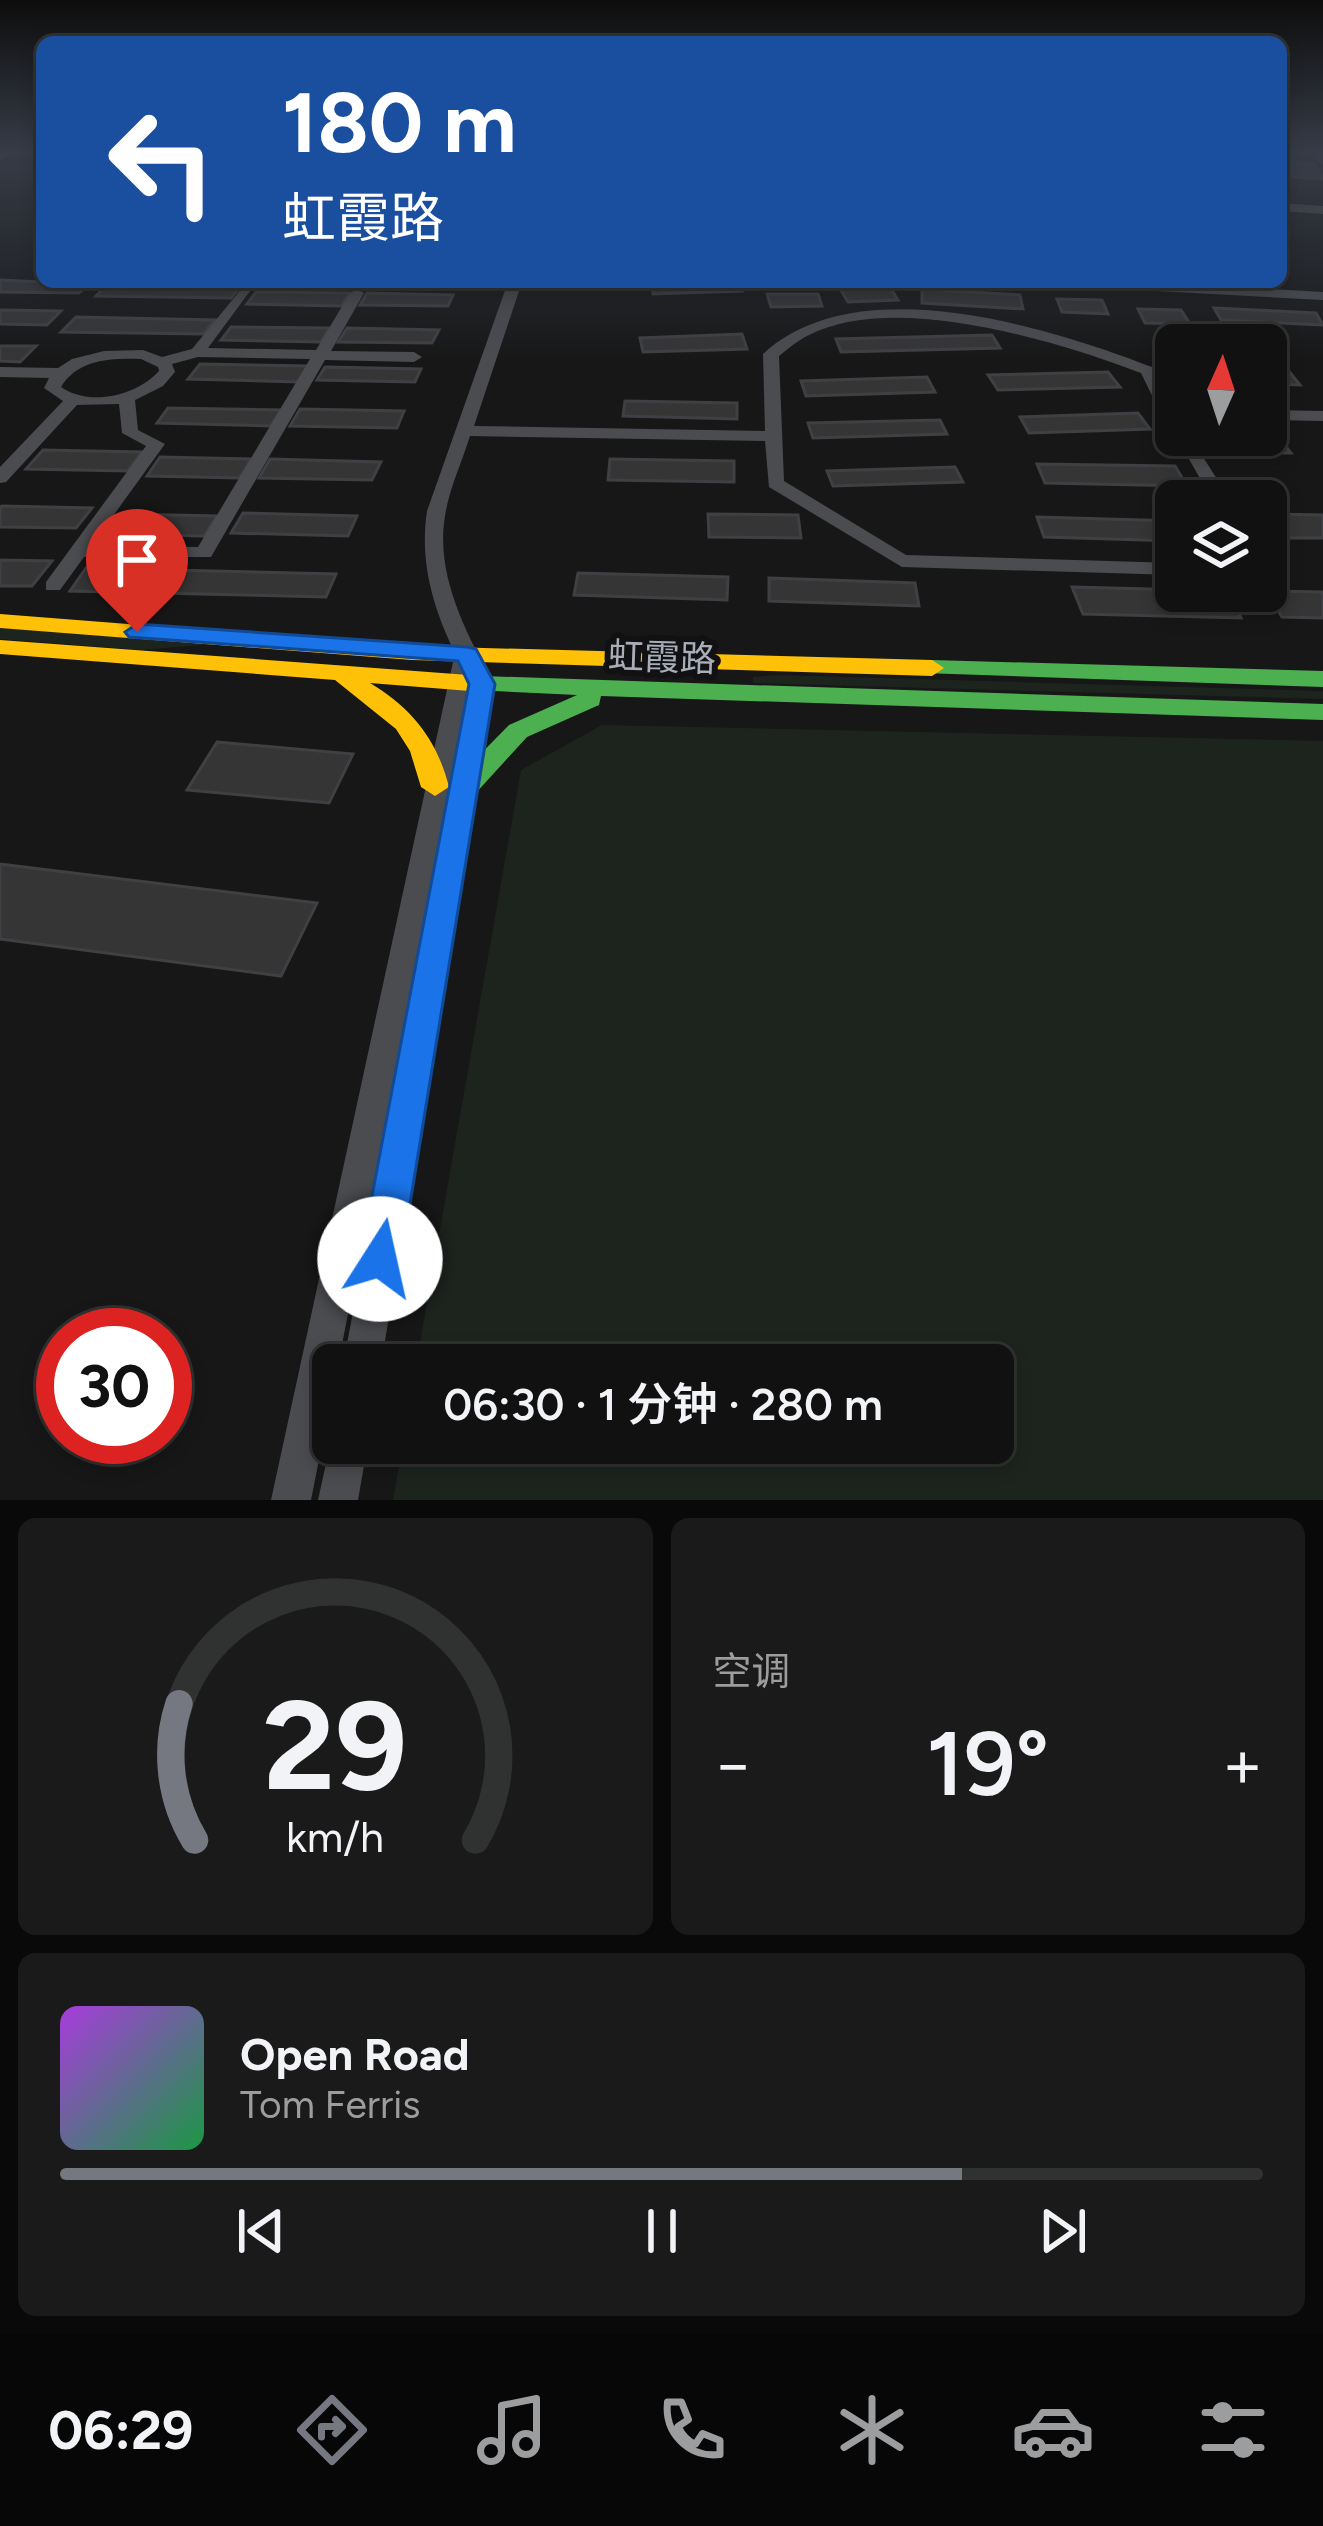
<!DOCTYPE html>
<html lang="zh">
<head>
<meta charset="utf-8">
<style>
	body { margin:0; font-family:Figtree,"Noto Sans SC",sans-serif; background:#1a1a1a; color:#f1f3f6; height:100vh; display:flex; flex-direction:column; font-size:45px; white-space:nowrap }
	* { box-sizing:border-box; margin:0 }
	p { font-size:39px; color:#9c9d9f }
	.icon { flex:none; width:66px; height:66px; fill:none; stroke:currentColor; stroke-width:2; stroke-linecap:round; stroke-linejoin:round }
	.map { position:relative; height:1500px; overflow:hidden }
	.drawer { display:flex; flex-direction:column; gap:18px; padding:18px; background:#090909; flex:1 }
	.drawer>* { flex:none }
	.banner { position:absolute; left:36px; top:36px; width:1251px; height:252px; border-radius:18px; box-shadow:0 6px 18px #0003,0 0 0 3px #303131; background:#1a4fa0; color:#fff; overflow:hidden }
	.needle { width:78px; rotate:3deg }
	.controls { position:absolute; left:1155px; top:324px; display:grid; gap:24px }
	.controls a { display:grid; place-items:center; width:132px; height:132px; border-radius:18px; background:#111; box-shadow:0 6px 18px #0003,0 0 0 3px #303131; font-size:60px }
	.speed { position:absolute; left:36px; top:1308px; display:flex; gap:24px; font-size:60px; font-weight:700; text-align:center }
	.speed>* { display:grid; place-content:center; width:156px; height:156px; border-radius:50%; background:#111; box-shadow:0 6px 18px #0003,0 0 0 3px #303131; line-height:1 }
	.speed .limit { border:18px solid #d22; background:#fff; color:#111 }
	.pin { position:absolute; display:grid; place-items:center; width:102px; height:102px; color:#fff; margin:-123px -51px; border-radius:50% 50% 50% 0; rotate:-45deg; box-shadow:0 0 12px #0007 }
	.pin .icon { rotate:45deg }
	.me { position:absolute; width:132px; margin:-66px; rotate:10deg; stroke-linejoin:round; filter:drop-shadow(0 0 9px #0008) }
	.turn { display:flex; align-items:center; gap:42px; height:252px; padding:0 48px; font-size:54px }
	.turn .icon { width:156px; height:156px; stroke-width:2.5 }
	.turn b { display:block; font-size:84px; line-height:102px }
	.big { font-size:90px; font-weight:600; line-height:1.1 }
	.drawer .widget { flex:1; display:flex; flex-direction:column; justify-content:center; gap:18px; min-width:0; padding:0 42px; border-radius:18px; background:#1a1a1a }
	.drawer .dial { align-items:center; gap:0 }
	.dial svg { height:312px; overflow:visible; fill:none; stroke:#303131; stroke-width:7; stroke-linecap:round; text-anchor:middle }
	.dial text { fill:#f1f3f6; stroke:none }
	.song { display:flex; align-items:center; gap:36px }
	.cover { width:144px; height:144px; border-radius:18px; background:linear-gradient(135deg,hsl(280 70% 55%),hsl(140 70% 35%)) }
	.played { height:12px; border-radius:6px; background:linear-gradient(90deg,#757880 75%,#303131 75%) }
	.keys { display:flex; justify-content:space-around; direction:ltr }
	.heat { display:flex; justify-content:space-between; align-items:center; font-size:66px; direction:ltr }
	.drawer .tiles { flex:1; display:grid; gap:18px; grid-template-columns:1fr 1fr }
	.widget:last-child { grid-column:span 2 }
	.trip { position:absolute; left:312px; top:1344px; width:702px; height:120px; border-radius:18px; background:#111; box-shadow:0 6px 18px #0003,0 0 0 3px #303131; font-weight:600; line-height:120px; text-align:center }
	.tab-bar { display:flex; height:192px; justify-content:space-around; align-items:center; background:#070707; color:#9c9d9f }
	.tab-bar .icon { width:84px; height:84px }
	.tab-bar .on { color:#757880 }
	.tab-bar b { font-size:54px; color:#f1f3f6 }
	.map>svg:first-child { display:block }
	.green { fill:#1d241e }
	.building { fill:#353536; stroke:#3f4043; stroke-width:3 }
	.lines { fill:none; stroke-linecap:round; stroke-linejoin:round }
	.street { fill:#4b4c50; fill-rule:evenodd }
	.fast { fill:#4caf50; fill-rule:evenodd }
	.slow { fill:#ffc107; fill-rule:evenodd }
	.route { fill:#1a73e8; stroke:#114b97; stroke-width:3 }
	.labels { text-anchor:middle; stroke-width:12; stroke-linejoin:round; paint-order:stroke }
	.street-label { font-size:36px; fill:#a8adb8; stroke:#111113 }
</style>
</head>
<body>
<div class="map">
<svg width="1323" height="1500" viewBox="0 0 1323 1500">
	<rect width="100%" height="100%" fill="#171717"/>
	<path class="green" d="M0 628 214 644 141 650 0 639Z
		M780 675 1323 691V699L753 683V677Z
		M602 725 1323 741V1500H393L403 1443H993V1365H416L521 770Z"/>
	<path class="building" d="M1282 162 1314 164 1323 179 1294 177Z
		M0 280 42 282H91L79 293 0 292Z
		M651 282H739L742 291 653 294Z
		M108 284 241 286 231 298 96 296Z
		M890 287 898 300 848 302 840 289Z
		M922 289 1020 295 1023 309 922 303Z
		M256 292 349 293 342 306 247 304Z
		M367 293 453 295 448 306 360 305Z
		M767 294H818L822 306 771 307Z
		M1057 299 1102 300 1108 314 1062 312Z
		M1214 308 1316 313 1323 325 1221 320Z
		M1138 309 1181 310 1190 324 1145 323Z
		M0 310 61 311 47 325 0 324Z
		M76 317 215 320 203 334 61 332Z
		M231 327 329 328 321 342 221 340Z
		M347 328 439 330 432 343 338 342Z
		M742 334 747 349 643 352 640 338Z
		M992 335 1000 348 841 352 836 339Z
		M0 346H36L20 362 0 361Z
		M200 364 308 366 299 382 188 379Z
		M325 367 421 369 415 382 317 380Z
		M1266 369 1288 370 1300 385 1266 384Z
		M1108 372 1120 387 998 390 988 375Z
		M927 377 935 392 806 396 801 381Z
		M625 401 737 403V419L623 416Z
		M168 408 281 410 271 426 157 423Z
		M300 409 404 411 397 428 290 426Z
		M1138 413 1150 429 1029 433 1020 417Z
		M940 420 947 434 813 438 808 423Z
		M1221 435H1277L1291 453H1234Z
		M43 450 142 452 128 471 26 469Z
		M160 457 251 459 240 478 147 476Z
		M270 459 381 462 372 480 259 478Z
		M610 459 734 461V482L608 480Z
		M1037 464 1175 466 1187 486 1045 483Z
		M955 467 963 482 833 486 827 471Z
		M0 507 2 506 92 508 76 528 0 527Z
		M243 513 357 516 348 536 231 533Z
		M121 514 217 516 204 536 106 534Z
		M708 514 798 515 801 538 709 537Z
		M1273 514 1323 515V538H1289Z
		M1037 517 1176 521V541L1044 537Z
		M0 560 52 561 32 586H0Z
		M86 568 336 574 326 597 70 591Z
		M578 573 728 577 727 600 574 595Z
		M769 578 915 583 919 606 769 601Z
		M1072 587 1227 591 1241 618 1083 614Z
		M1266 591 1323 592V618L1282 617Z
		M217 742 353 754 329 803 187 790Z
		M0 864 317 903 281 976 0 939Z"/>
	<g class="lines">
		<path class="street" d="M1313 152H1323V164L1319 163Z
			M1281 203 1323 206V214L1281 211Z
			M508 282H522L474 426 765 431 763 354C857 267 1048 327 1152 367L1176 412V435H1189L1231 501H1213L1174 433 1168 428 1141 373C1057 341 894 291 809 335 798 340 788 349 779 356L784 481 906 555 1176 563V575L902 567 769 487 765 441 470 436C462 462 449 489 445 516 435 576 467 633 493 684L381 1365H343L471 684 338 1365H333V1389L311 1500H271L453 662 457 657C434 611 419 563 427 511Z
			M1057 282H1140L1323 292V300L1064 286Z
			M243 287 250 291 208 348 316 350 350 293 357 289 364 293 331 351 414 352 422 357 414 362 325 360 211 557H84L60 590H46V582L146 446 122 433 119 404 77 405 6 482 0 483V467L63 401 44 388 49 378 0 377V367L58 368 72 359 104 351 143 350 162 357 192 349ZM198 357 310 359 198 547 92 545 165 444 138 430 135 400 163 386 175 372 172 364ZM141 359 158 367 159 371C136 396 90 407 61 387 78 359 111 358 141 359Z
			M1266 410 1323 411V421L1266 420Z
			M333 1432V1443H368L358 1500H318Z"/>
		<path class="fast" d="M0 152H14L0 160Z
			M932 660 1323 671V687L923 673 920 668 923 663Z
			M482 676 1323 704V720L601 696 599 705 527 737 474 795H454L450 788 454 781 509 725 577 695 473 690 469 684 473 678Z"/>
		<path class="slow" d="M0 614 412 646 932 660 944 668 932 676 412 660 0 628Z
			M0 640 482 676 495 684 482 692 370 683C412 708 437 740 449 787L435 796 421 787 410 751 396 729 335 680 0 654Z"/>
	</g>
	<linearGradient id="sky" x2="0" y2="1"><stop stop-color="#0d0d0d"/><stop offset="0.42" stop-color="#363c47"/><stop offset="1" stop-color="#363c47" stop-opacity="0"/></linearGradient>
	<rect width="1323" height="362" fill="url(#sky)"/>
	<path class="route" d="M137 624 467 647 476 649 495 684 401 1259 395 1273 380 1279 366 1273 360 1259 469 684 458 661 129 637 125 632Z"/>
	<g class="labels">
		<g class="street-label">
			<text transform="translate(662 657) rotate(2)" y="13">虹霞路</text>
		</g>
	</g>
</svg>
<div class="controls">
<a><svg class="needle" viewBox="-14 -14 28 28"><path d="M0-13l5 13h-10z" fill="#e53935"/><path d="M0 13l5-13h-10z" fill="#9c9d9f"/></svg></a>
<a><svg class="icon" aria-label="layers" viewBox="0 0 24 24"><path d="M12 4l9 5-9 5-9-5zM3 14l9 5 9-5"/></svg></a>
</div>
<div class="speed"><div class="limit">30</div></div>
<div class="pin" style="left:137px;top:632px;background:#d93025"><svg class="icon" aria-label="arrive" viewBox="0 0 24 24"><path d="M6 21V4h12l-3 4 3 4H6"/></svg></div>
<svg class="me" style="left:380px;top:1259px" viewBox="-20 -20 40 40"><circle r="19" fill="#fff"/><path d="M0-13L10 11 0 6-10 11z" fill="#1a73e8"/></svg>
<div class="trip">06:30 · 1 分钟 · 280 m</div>
<div class="banner">
<div class="turn"><svg class="icon" aria-label="left" viewBox="0 0 24 24"><path d="M17 20v-9H6M10 6l-5 5 5 5"/></svg><div><b>180 m</b>虹霞路</div></div>
</div>
</div>
<section class="drawer">
<div class="tiles">
<div class="widget dial"><svg viewBox="0 0 100 80">
<path d="M14 69A42 42 0 1 1 86 69"/>
<path d="M14 69A42 42 0 0 1 10 34" stroke="#757880"/>
<text x="50" y="56" font-size="32" font-weight="700">29</text>
<text x="50" y="72" font-size="11">km/h</text>
</svg></div>
<div class="widget"><p>空调</p>
<div class="heat"><a>−</a><b class="big">19°</b><a>+</a></div>
</div>
<div class="widget">
<div class="song"><i class="cover"></i><div><b>Open Road</b><p>Tom Ferris</p></div></div>
<div class="played"></div>
<div class="keys"><svg class="icon" aria-label="previous" viewBox="0 0 24 24"><path d="M18 5L8 12l10 7zM5 5v14"/></svg><svg class="icon" aria-label="pause" viewBox="0 0 24 24"><path d="M8 5v14M16 5v14"/></svg><svg class="icon" aria-label="next" viewBox="0 0 24 24"><path d="M6 5l10 7-10 7zM19 5v14"/></svg></div>
</div>
</div>
</section>
<nav class="tab-bar">
<b>06:29</b>
<svg class="icon on" aria-label="directions" viewBox="0 0 24 24"><path d="M12 3l9 9-9 9-9-9zM9 14v-3h6M13 9l2 2-2 2"/></svg>
<svg class="icon" aria-label="music" viewBox="0 0 24 24"><path d="M9 18V5l10-2v13"/><circle cx="6" cy="18" r="3"/><circle cx="16" cy="16" r="3"/></svg>
<svg class="icon" aria-label="phone" viewBox="0 0 24 24"><path d="M5 4h4l2 5-3 2q2 4 5 5l2-3 5 2v4C11 20 4 13 5 4z"/></svg>
<svg class="icon" aria-label="climate" viewBox="0 0 24 24"><path d="M12 3v18M4 7l16 10M4 17L20 7"/></svg>
<svg class="icon" aria-label="car" viewBox="0 0 24 24"><path d="M5 17H2v-5l4-1 3-4h7l3 4 3 1v5h-3M9 17h6M6 11h13"/><circle cx="7" cy="17" r="2"/><circle cx="17" cy="17" r="2"/></svg>
<svg class="icon" aria-label="filters" viewBox="0 0 24 24"><path d="M4 7h16M4 17h16"/><circle cx="9" cy="7" r="2"/><circle cx="15" cy="17" r="2"/></svg>
</nav>
</body>
</html>
